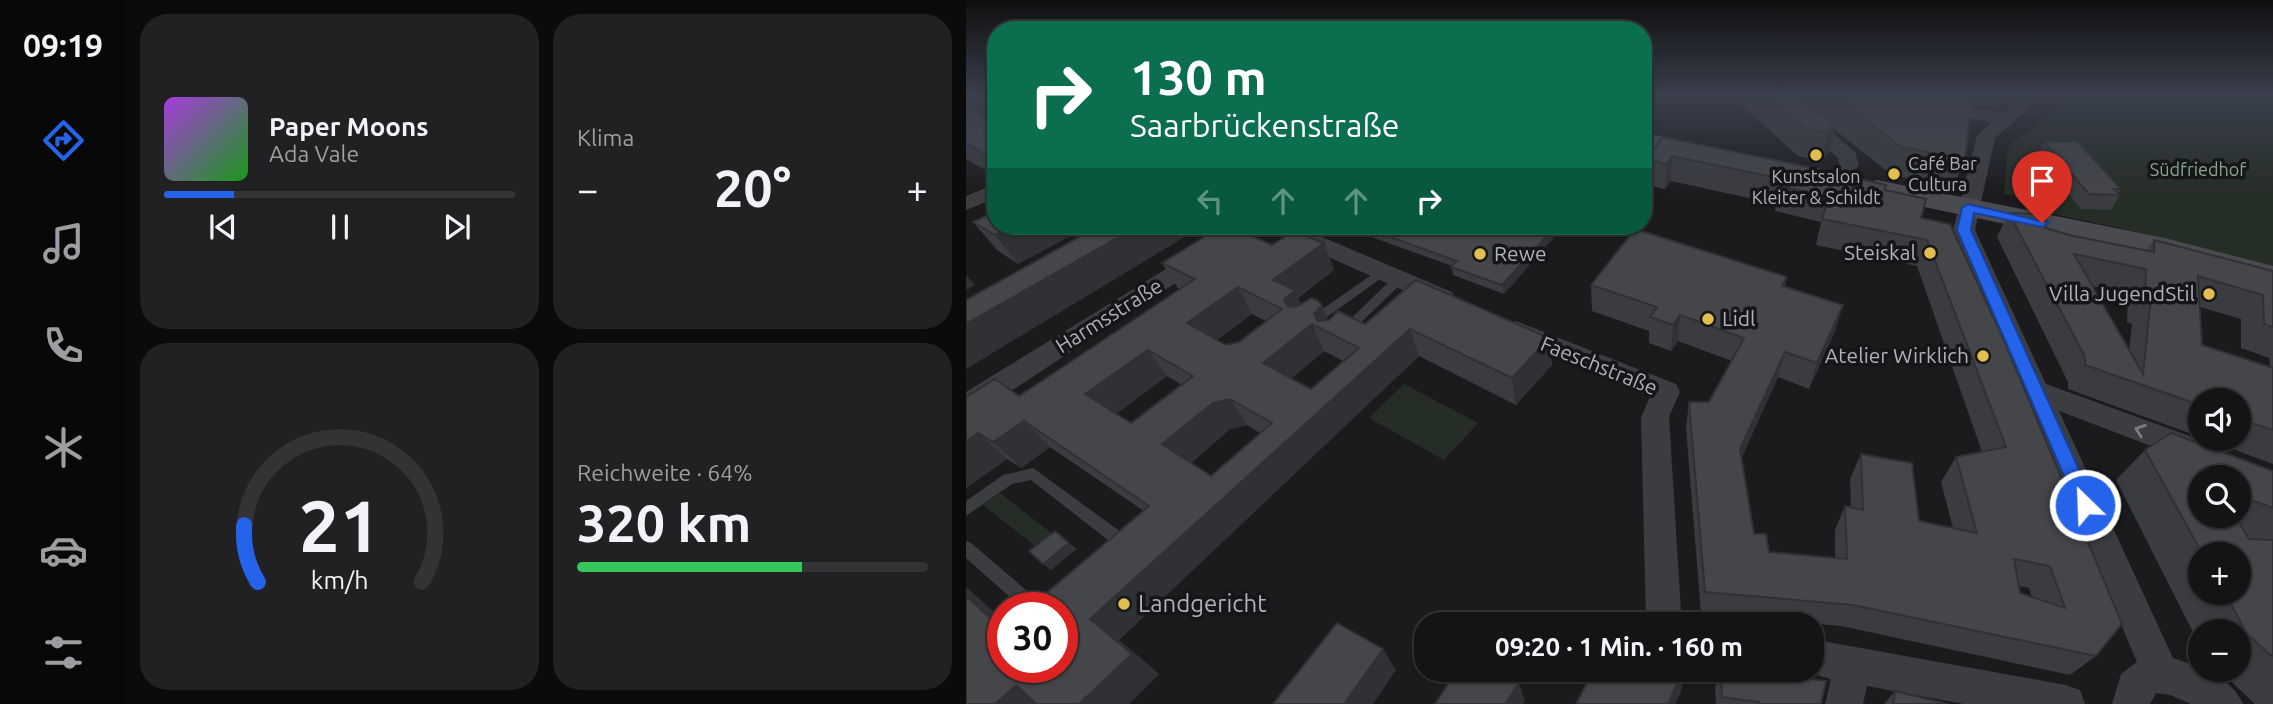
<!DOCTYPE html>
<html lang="de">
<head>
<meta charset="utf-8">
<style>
	body { margin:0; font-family:Ubuntu,sans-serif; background:#212123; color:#f1f3f6; height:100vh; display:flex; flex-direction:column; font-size:26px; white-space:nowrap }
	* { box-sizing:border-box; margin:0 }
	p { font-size:23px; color:#9d9ea1 }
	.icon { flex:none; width:38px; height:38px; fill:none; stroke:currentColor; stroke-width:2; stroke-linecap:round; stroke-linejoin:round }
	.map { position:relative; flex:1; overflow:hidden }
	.details { display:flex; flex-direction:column; gap:14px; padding:14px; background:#0b0b0c; width:840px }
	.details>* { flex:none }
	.hud { position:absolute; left:21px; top:21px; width:665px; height:214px; border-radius:28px; box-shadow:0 2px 5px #0004,0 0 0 2px #333335; background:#0b6e4f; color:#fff; overflow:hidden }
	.buttons { position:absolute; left:1222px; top:388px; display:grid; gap:14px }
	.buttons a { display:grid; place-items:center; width:63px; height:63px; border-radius:50%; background:#141416; box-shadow:0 2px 5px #0004,0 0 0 2px #333335; font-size:35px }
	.speed { position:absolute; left:21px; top:592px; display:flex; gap:14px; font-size:35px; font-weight:700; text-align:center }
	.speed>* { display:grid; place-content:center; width:91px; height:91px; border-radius:50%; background:#141416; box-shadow:0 2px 5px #0004,0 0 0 2px #333335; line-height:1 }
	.speed .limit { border:10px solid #d22; background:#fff; color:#111 }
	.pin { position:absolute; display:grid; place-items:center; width:60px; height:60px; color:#fff; margin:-72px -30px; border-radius:50% 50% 50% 0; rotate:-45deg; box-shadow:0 0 7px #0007 }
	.pin .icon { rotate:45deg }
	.me { position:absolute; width:77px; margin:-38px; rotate:336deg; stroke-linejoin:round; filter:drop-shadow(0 0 5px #0008) }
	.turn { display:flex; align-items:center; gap:24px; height:147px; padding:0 28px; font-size:32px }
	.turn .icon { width:91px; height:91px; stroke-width:2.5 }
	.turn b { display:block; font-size:49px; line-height:60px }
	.lanes { display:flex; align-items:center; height:66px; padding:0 28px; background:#0003; justify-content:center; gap:35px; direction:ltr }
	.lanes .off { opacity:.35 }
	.big { font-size:52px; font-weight:700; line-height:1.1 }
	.details .tile { flex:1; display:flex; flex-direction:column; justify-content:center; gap:10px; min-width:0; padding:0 24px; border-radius:28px; background:#212123 }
	.details .dial { align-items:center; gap:0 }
	.dial svg { height:182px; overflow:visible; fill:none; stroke:#333335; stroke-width:7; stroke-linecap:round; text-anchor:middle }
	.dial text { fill:#f1f3f6; stroke:none }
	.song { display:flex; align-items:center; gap:21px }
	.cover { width:84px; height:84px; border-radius:10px; background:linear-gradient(135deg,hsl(280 70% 55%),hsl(120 70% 35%)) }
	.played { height:7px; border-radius:4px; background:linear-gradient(90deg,#2563eb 20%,#333335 20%) }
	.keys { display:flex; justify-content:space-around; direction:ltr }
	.heat { display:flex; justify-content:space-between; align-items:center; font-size:38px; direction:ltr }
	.charge { height:10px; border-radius:5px; background:linear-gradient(90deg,#34c759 64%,#333335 0) }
	.details .tiles { flex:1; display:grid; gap:14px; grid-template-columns:repeat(2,1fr) }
	.trip { position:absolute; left:448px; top:612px; width:410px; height:70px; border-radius:28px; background:#141416; box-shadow:0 2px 5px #0004,0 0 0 2px #333335; font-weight:700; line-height:70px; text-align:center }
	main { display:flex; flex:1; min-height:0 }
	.dock { display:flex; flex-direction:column; width:126px; justify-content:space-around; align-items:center; background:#080809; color:#9d9ea1 }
	.dock .icon { width:49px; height:49px }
	.dock .on { color:#2563eb }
	.dock b { font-size:32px; color:#f1f3f6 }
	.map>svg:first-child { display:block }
	.green { fill:#252d27 }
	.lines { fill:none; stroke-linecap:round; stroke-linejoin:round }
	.lane { fill:#3c3d41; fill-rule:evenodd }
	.street { fill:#3c3d41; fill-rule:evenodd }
	.secondary { fill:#4a4b51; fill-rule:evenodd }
	.wall { fill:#3b3c40; fill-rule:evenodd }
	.shaded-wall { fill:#303134 }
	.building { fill:#45464a; stroke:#303134; stroke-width:2; fill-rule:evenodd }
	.oneway { stroke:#7b7d84 }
	.route { fill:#2563eb; stroke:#184099; stroke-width:2 }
	.poi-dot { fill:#e1be4f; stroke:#161618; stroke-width:2.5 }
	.labels { text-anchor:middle; stroke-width:7; stroke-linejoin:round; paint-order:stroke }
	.far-poi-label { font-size:18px; fill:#afb1bb; stroke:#161618; text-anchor:start }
	.far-park-label { font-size:18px; fill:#88a48c; stroke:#161618 }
	.poi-label { font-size:21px; fill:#afb1bb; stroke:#161618; text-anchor:end }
	.street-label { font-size:21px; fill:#afb1bb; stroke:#161618 }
	.near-poi-label { font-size:24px; fill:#afb1bb; stroke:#161618; text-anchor:start }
</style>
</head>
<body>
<main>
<nav class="dock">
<b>09:19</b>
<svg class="icon on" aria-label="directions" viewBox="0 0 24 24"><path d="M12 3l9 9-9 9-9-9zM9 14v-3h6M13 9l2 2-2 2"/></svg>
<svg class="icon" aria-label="music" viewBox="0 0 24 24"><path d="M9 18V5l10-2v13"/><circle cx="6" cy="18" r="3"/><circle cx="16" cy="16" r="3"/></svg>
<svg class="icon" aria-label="phone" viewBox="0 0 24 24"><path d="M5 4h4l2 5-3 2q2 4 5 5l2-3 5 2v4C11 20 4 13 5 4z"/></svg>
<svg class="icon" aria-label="climate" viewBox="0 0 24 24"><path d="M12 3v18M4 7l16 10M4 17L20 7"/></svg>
<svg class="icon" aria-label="car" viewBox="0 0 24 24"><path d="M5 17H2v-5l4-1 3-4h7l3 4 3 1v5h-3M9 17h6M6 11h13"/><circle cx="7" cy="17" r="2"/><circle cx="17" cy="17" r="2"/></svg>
<svg class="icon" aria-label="filters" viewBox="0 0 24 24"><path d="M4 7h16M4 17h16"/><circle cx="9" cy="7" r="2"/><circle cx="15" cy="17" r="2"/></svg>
</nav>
<section class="details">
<div class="tiles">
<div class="tile">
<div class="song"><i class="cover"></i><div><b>Paper Moons</b><p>Ada Vale</p></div></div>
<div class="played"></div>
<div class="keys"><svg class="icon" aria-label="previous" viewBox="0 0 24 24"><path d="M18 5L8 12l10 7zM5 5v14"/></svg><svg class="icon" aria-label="pause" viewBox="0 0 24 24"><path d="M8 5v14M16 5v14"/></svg><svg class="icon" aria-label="next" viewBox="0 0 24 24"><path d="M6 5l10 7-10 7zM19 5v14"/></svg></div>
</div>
<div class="tile"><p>Klima</p>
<div class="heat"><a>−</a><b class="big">20°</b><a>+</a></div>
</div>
<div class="tile dial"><svg viewBox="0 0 100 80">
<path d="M14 69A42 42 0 1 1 86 69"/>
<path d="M14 69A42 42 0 0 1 8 44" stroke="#2563eb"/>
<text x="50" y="56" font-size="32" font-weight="700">21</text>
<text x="50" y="72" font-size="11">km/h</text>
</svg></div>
<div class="tile"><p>Reichweite · 64%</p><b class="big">320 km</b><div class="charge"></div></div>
</div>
</section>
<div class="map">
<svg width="1307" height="704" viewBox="0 0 1307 704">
	<rect width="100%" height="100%" fill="#1b1b1d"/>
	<path class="green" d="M1105 96H1307V267L1203 239 1075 211 1074 201 1038 194 1042 147Z
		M438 384 512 423 478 460 403 418Z
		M34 493 89 536 73 549 17 505Z"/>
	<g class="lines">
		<path class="lane" d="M417 267 422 271 421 274 350 325H342L340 322 342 319Z
			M433 275 439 279 437 282 384 333H376L374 330 376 327 429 276Z
			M67 468 159 535 162 540 159 545 147 553 142 551 139 546 142 540 65 480 46 484 0 516V501L37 475Z
			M0 541 5 543 73 601 75 607H55L0 558Z"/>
		<path class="street" d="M803 96H822L889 152 893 165 874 185 867 187 857 181 873 164 872 158Z
			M898 96H939L1037 113 1058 96H1077L1029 138 1009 230 1080 384 1240 442 1245 451 1240 460 1230 463 1093 411 1207 658C1233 667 1266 677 1277 704H1225L1204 695 1190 693 1184 704H1146L1155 674 1171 662 987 230 1011 136 1026 122 906 101Z
			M30 184V198L0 210V196Z
			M270 226H296L10 414 0 417V392Z
			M301 226H330L486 292 489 298 486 304H468L304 231Z
			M550 321 710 384 714 392 703 417 715 612 722 625H681L680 622 675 417 684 397 541 336 537 330 541 324Z
			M845 639 1100 685 1114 690 1119 704H998L901 686 897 704H859L865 679 833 670H845Z"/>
		<path class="secondary" d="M677 132 751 150 755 156 751 162 741 164 677 148Z
			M911 180 1199 238 1307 266V288L1197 257 901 195 897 189 901 183Z"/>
	</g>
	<path class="wall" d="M0 96H30V111L17 116 30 123V176L0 159Z
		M766 96H1045L1029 108 1005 104 999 159 987 188 926 175 868 129 863 153 855 161 832 156Z
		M697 137 919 190 955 218 1130 656 1104 675 875 626 735 613 720 428 723 402H743L766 361 712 341 705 351 683 343V331L626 311 625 285 821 277 819 286 877 305 869 331 843 389 812 377 775 459 788 534 803 552 869 558V530L879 506 885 507 884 479 895 454 953 521 987 528 975 482 990 457 1016 452 951 266 850 245 855 222 809 211 810 204 705 181 699 189 679 184 680 159ZM1053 586 1063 588 1066 597 1054 593Z
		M1078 142 1155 189 1152 194 1154 195 1145 210 1115 209 1071 156Z
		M1043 213 1080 228 1103 235 1180 251 1188 240 1307 271V464L1240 439H1272V401H1234V437L1102 389V382L1031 237ZM1127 286 1162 294 1161 322 1166 324 1163 350ZM1234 307 1275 319V348L1303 358 1304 366 1236 345Z
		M7 222 30 226H123L52 264 31 250Z
		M348 226H368L362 231Z
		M375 226H591L592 233 538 294 487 275 486 266Z
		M344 233 346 238 358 243 368 270 332 298 335 304 362 320 399 324 583 338 586 365 550 405 453 356 153 640 193 674 163 704H0L37 667 178 511 84 447 55 468 41 459 0 488V397L53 396 213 290 196 263 306 245ZM286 314 300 321 273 342 260 345 251 340ZM358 351 377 361 345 389 325 378ZM201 376 216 385 165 423 150 414ZM281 425 294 433 245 476 225 463 264 429Z
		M1179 450 1307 471V704H1289L1253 670H1272V632H1234V646L1150 480ZM1234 478H1272V516H1234ZM1234 555H1272V593H1234Z
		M754 670H755L855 704H750L749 688Z
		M929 691 982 704H918Z"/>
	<path class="shaded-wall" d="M0 96H30V111L0 123Z
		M677 96H692L677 117Z
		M1034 96H1045L1029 108Z
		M869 125 863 153 855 161 862 133Z
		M706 156 705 181 699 189 701 164Z
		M48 226H123L52 264 29 235Z
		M172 226H237L0 369V324Z
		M360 226H368L362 231Z
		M590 226H591L592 233 538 294 536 285Z
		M344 233 350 249 358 243 368 270 332 297 341 317 331 327 307 280 342 237Z
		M0 275 9 285 0 290Z
		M272 287 286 314 238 349 221 323Z
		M356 305 367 332 355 329 348 314Z
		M877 305 869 331 843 389 851 363Z
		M714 315 712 341 705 351 707 325Z
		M346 324 358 351 312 390 297 363Z
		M444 329 453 356 153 640 193 674 163 704H113L124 619Z
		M583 338 586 365 550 405 546 378Z
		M182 350 201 376 142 420 119 394Z
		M819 352 812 377 768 474 774 449Z
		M264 399 281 425 264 429 217 469 196 444 247 403Z
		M58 421 84 447 55 468 27 442Z
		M12 433 41 459 0 488V442Z
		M103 543 111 549 85 570 77 564Z
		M0 587 37 620V630L0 596Z
		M417 649 430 670 407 704H378Z
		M717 670H719L715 692 709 704H702Z
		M553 682 559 702 557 704H540Z
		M50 685 84 704H29Z"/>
	<path class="building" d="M801 96H835L869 125 862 133 838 128Z
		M867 96H1006L999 159 935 147Z
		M0 107 30 123V160L0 143Z
		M697 137 842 167 920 185 919 190 960 199 955 218 984 224 1038 340 1156 624 1130 656 887 605 739 592 723 402H743L778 338 714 315 707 325 684 317 691 307 625 285 669 229 821 277 816 286 877 305 851 363 819 352 774 449 788 534H800L803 552 881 559 879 506 897 510 895 454 946 463 953 521 1011 533 990 457 1040 447 961 240 856 219 863 197 814 186 817 179 706 156 701 164 680 159ZM1048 559 1084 566 1099 608 1054 593Z
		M1111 141 1155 189H1148L1154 195 1123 194 1078 142Z
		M30 211V226H48L29 235 7 222Z
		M1043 213 1080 214V228L1103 235 1188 252V240L1307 271V327L1298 324 1297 295 1232 276 1236 345 1307 368V430L1272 418V401H1234V405L1119 365V357ZM1108 254 1180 269 1179 298 1185 299 1177 374Z
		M133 226H172L0 324V300Z
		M256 226H264L306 245 332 228 344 233 342 237 358 243 307 280 329 290 318 300 322 307 332 306 345 298 351 300 356 305 348 314 352 321 363 320 372 311 399 324 450 280 583 338 546 378 444 329 124 619 166 654 113 704H70L50 685 29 704H0V596L37 630V667H96V607H64L183 506 58 421 27 442 12 433 0 442V397L29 379 53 396 229 279 196 263ZM272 287 316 309 273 342 260 345 221 323ZM346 324 393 348 345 389 297 363ZM182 350 227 376 165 423 119 394ZM264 399 306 423 245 476 196 444 247 403Z
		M394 226H590L536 285 485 267 491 261Z
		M1205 433 1307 471V508L1272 495V478H1234V516H1269L1283 539 1307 540V657L1281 634 1259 593H1272V555H1237L1179 450Z
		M89 531 103 543 77 564 63 551Z
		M371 623 417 649 378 704H307Z
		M491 670H531L553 682 540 704H469Z
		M628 670H717L702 704H610Z
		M755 670H776L860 681 855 704H792L793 702 756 697Z
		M929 691 982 704H927Z"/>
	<defs><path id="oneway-chevron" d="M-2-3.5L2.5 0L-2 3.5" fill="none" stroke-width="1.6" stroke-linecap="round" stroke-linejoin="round" transform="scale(1.75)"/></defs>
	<use class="oneway" href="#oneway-chevron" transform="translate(1174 430) rotate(-160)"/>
	<linearGradient id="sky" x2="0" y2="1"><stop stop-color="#0f0f10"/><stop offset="0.49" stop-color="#393f4c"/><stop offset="1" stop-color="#393f4c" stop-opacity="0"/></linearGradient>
	<rect width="1307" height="195" fill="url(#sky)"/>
	<path class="route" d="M1002 204 1083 223 1076 227 1008 213 1005 230 1129 505 1126 510 1119 513 1113 510 991 230 996 208Z"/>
	<g class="poi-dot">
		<circle cx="850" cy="155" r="7"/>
		<circle cx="928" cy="174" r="7"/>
		<circle cx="964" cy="253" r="7"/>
		<circle cx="514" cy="254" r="7"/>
		<circle cx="1243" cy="294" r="7"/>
		<circle cx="742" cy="319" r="7"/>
		<circle cx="1017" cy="356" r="7"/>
		<circle cx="158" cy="604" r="7"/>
	</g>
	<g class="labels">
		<g class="far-poi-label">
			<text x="942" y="170">Café Bar<tspan x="942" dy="21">Cultura</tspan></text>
			<text x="850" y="183" text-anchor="middle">Kunstsalon<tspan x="850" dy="21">Kleiter &amp; Schildt</tspan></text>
		</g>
		<g class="far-park-label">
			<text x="1232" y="176">Südfriedhof</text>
		</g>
		<g class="poi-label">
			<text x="950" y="260">Steiskal</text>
			<text x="528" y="261" text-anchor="start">Rewe</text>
			<text x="1229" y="301">Villa JugendStil</text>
			<text x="756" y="326" text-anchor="start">Lidl</text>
			<text x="1003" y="363">Atelier Wirklich</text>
		</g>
		<g class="street-label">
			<text transform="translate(143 316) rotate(-32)" y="7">Harmsstraße</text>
			<text transform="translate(633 366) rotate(22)" y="7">Faeschstraße</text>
		</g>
		<g class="near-poi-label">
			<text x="172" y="612">Landgericht</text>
		</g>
	</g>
</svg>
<div class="buttons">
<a><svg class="icon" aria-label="sound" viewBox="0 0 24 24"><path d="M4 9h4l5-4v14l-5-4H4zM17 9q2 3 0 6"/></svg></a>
<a><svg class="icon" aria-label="search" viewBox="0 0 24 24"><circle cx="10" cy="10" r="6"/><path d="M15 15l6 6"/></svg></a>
<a>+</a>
<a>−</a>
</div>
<div class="speed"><div class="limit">30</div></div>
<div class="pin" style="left:1076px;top:223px;background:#d93025"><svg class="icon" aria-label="arrive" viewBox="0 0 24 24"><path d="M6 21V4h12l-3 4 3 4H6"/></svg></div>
<svg class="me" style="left:1119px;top:505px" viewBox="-20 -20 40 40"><circle r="17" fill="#2563eb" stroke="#fff" stroke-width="3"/><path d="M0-11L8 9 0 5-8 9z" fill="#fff"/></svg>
<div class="trip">09:20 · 1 Min. · 160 m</div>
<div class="hud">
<div class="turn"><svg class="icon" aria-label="right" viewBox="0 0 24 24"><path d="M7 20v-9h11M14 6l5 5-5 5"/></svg><div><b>130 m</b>Saarbrückenstraße</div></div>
<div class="lanes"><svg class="icon off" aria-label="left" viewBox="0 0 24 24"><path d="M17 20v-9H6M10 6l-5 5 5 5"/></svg><svg class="icon off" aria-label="ahead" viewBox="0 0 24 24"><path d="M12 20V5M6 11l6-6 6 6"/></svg><svg class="icon off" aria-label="ahead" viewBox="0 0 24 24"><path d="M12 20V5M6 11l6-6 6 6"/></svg><svg class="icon" aria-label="right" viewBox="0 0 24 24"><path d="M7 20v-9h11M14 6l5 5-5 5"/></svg></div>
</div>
</div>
</main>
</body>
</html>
